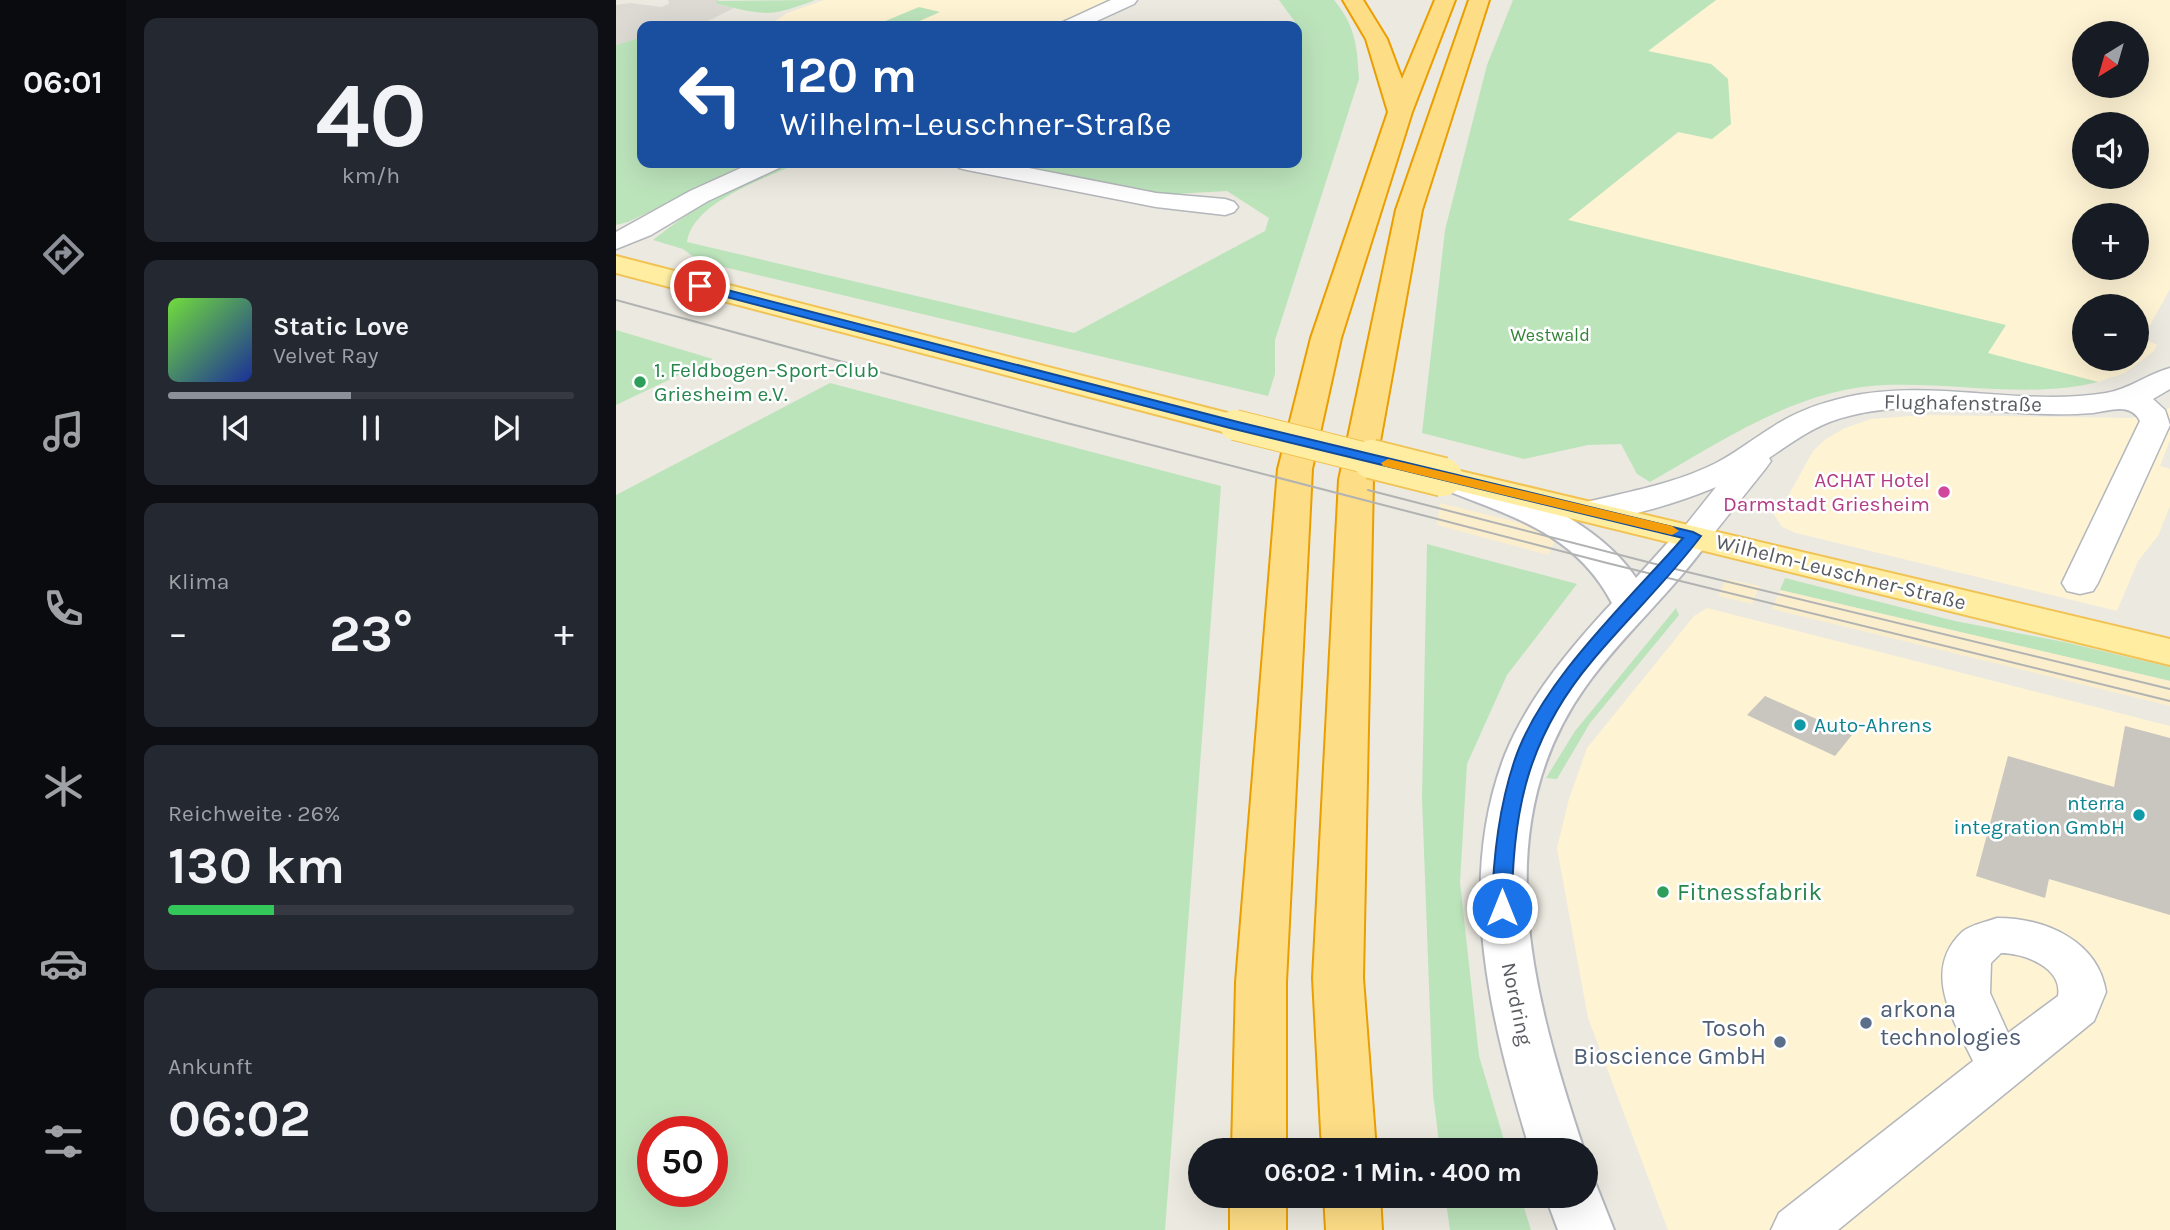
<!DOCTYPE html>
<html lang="de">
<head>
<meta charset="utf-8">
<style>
	body { margin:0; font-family:Karla,sans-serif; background:#242831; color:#f1f3f6; height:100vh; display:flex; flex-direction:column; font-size:26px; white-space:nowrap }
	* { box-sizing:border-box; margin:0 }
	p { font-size:23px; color:#9ea1a6 }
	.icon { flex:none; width:38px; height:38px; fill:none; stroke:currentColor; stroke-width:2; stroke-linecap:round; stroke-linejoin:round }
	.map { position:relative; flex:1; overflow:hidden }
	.drawer { display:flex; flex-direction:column; gap:18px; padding:18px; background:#0d0f14; width:490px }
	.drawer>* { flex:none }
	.banner { position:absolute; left:21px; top:21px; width:665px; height:147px; border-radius:14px; box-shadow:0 7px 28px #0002; background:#1a4fa0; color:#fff; overflow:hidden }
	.needle { width:46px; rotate:217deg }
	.fabs { position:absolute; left:1456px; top:21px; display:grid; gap:14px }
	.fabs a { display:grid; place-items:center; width:77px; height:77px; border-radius:50%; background:#171b24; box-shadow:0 7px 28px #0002; font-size:35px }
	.speed { position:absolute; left:21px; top:1116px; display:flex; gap:14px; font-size:35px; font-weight:700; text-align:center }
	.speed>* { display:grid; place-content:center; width:91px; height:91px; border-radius:50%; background:#171b24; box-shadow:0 7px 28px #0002; line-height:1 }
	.speed .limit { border:10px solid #d22; background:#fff; color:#111 }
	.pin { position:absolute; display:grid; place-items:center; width:60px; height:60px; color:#fff; margin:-30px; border:4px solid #fff; border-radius:50%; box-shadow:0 2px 7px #0007 }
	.me { position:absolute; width:77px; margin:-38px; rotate:0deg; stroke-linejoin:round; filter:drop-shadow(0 0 5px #0008) }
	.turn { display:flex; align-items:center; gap:24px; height:147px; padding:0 28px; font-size:32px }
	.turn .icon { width:91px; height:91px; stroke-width:2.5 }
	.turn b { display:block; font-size:49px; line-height:60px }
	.big { font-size:52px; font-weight:700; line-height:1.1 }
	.drawer .tile { flex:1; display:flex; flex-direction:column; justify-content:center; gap:10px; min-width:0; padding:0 24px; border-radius:14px; background:#242831 }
	.drawer .dial { align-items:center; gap:0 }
	.dial b { font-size:91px; line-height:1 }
	.song { display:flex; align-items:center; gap:21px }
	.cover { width:84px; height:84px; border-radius:10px; background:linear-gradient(135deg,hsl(100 70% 55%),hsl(230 70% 35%)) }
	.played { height:7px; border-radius:4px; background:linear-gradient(90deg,#8c9099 45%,#363941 45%) }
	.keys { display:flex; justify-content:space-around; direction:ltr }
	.heat { display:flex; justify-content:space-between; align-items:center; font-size:38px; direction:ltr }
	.charge { height:10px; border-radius:5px; background:linear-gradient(90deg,#34c759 26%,#363941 0) }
	.trip { position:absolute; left:572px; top:1138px; width:410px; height:70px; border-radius:35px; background:#171b24; box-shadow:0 7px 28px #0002; font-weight:700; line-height:70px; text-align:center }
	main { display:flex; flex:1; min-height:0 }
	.dock { display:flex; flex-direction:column; width:126px; justify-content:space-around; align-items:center; background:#090b0e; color:#9ea1a6 }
	.dock .icon { width:49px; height:49px }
	.dock .active { color:#8c9099 }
	.dock b { font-size:32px; color:#f1f3f6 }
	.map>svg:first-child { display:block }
	.commercial { fill:#fef3d3; fill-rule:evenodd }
	.industrial { fill:#dddad4 }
	.green { fill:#bce4bb; fill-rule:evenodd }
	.sand { fill:#faeecd }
	.building { fill:#c9c5bf }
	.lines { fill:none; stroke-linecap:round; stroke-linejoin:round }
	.minor-casing { stroke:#b3b6bb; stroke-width:3 }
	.secondary-casing { stroke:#b4b7bd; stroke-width:4 }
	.primary-casing { stroke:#f1c254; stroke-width:4 }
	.motorway-casing { stroke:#eb9e00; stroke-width:4 }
	.minor { fill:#fff; fill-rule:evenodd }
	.secondary { fill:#fff; fill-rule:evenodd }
	.primary { fill:#ffeea2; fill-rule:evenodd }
	.motorway { fill:#fddd86; fill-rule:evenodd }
	.tram { stroke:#b1b2b2; stroke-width:2 }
	.primary-bridge-far1-casing { stroke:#f1c254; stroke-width:32; stroke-linecap:butt }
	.primary-bridge-casing { stroke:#f1c254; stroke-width:42; stroke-linecap:butt }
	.primary-bridge-far1 { stroke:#ffeea2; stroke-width:30 }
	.primary-bridge { stroke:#ffeea2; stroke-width:38 }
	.route { fill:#1a73e8; stroke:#114b97; stroke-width:2 }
	.slow { fill:#f59e0b }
	.leisure-dot { fill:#2e9e5b; stroke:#fff; stroke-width:2.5 }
	.hotel-dot { fill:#d1479c; stroke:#fff; stroke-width:2.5 }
	.culture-dot { fill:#0f9aa8; stroke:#fff; stroke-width:2.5 }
	.service-dot { fill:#5c6f8a; stroke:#fff; stroke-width:2.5 }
	.labels { text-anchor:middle; stroke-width:5; stroke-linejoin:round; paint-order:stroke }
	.far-park-label { font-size:18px; fill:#348437; stroke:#fff }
	.leisure-label { font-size:21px; fill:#27864d; stroke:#fff; text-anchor:start }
	.street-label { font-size:21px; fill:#595c61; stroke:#fff }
	.hotel-label { font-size:21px; fill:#b23c85; stroke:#fff; text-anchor:end }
	.culture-label { font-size:21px; fill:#0d838f; stroke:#fff; text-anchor:start }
	.near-leisure-label { font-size:24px; fill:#27864d; stroke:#fff; text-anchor:start }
	.near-service-label { font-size:24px; fill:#4e5e75; stroke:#fff; text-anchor:start }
</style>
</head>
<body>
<main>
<nav class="dock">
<b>06:01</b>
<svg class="icon active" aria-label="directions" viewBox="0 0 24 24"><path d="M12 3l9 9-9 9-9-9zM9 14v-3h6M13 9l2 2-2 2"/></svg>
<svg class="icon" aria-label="music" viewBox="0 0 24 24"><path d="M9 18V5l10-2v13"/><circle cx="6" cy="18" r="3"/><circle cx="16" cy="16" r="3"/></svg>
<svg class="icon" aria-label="phone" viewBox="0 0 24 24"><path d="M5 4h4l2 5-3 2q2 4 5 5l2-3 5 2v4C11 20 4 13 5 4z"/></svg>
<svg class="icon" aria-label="climate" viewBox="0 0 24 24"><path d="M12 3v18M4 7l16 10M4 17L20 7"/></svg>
<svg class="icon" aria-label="car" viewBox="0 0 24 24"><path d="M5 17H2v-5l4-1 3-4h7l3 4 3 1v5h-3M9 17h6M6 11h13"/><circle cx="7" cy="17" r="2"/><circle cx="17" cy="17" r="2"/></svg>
<svg class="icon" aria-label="filters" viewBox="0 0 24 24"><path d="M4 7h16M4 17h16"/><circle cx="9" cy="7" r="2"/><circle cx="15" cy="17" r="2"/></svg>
</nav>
<section class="drawer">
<div class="tile dial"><b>40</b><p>km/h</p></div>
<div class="tile">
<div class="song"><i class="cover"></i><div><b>Static Love</b><p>Velvet Ray</p></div></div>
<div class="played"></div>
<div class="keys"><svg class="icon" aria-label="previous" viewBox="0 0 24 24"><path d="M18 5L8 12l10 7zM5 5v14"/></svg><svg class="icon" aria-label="pause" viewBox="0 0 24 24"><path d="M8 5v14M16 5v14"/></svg><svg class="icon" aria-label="next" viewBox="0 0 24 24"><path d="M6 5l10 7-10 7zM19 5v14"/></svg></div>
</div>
<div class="tile"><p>Klima</p>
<div class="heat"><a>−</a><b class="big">23°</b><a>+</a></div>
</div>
<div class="tile"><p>Reichweite · 26%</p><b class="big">130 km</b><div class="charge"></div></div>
<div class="tile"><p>Ankunft</p><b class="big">06:02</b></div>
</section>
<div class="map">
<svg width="1554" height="1230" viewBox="0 0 1554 1230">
	<rect width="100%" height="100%" fill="#ece9e0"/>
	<path class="commercial" d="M208 0H500L443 26H152L171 13Z
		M1100 0H1554V289L1527 338 1541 345 1538 351 1509 373 1482 382 1371 353 1389 326 951 220 1063 132 1096 139 1112 79 1097 65 1031 52ZM1468 33H1521V86H1468ZM1468 124H1521V177H1468ZM1468 215H1521V268H1468ZM1468 306H1521V359H1468Z
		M1554 408V440L1544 466 1554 469V506L1542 536 1522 561 1501 611 1180 533 1166 527 1157 513 1166 507 1197 451 1210 439 1229 428 1255 419 1307 415 1515 418Z
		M1091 608 1554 726V1230H1052L972 1018 941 848 953 799 971 748 1078 616Z"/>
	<path class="industrial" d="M52 0H103L101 4 118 8 82 26H26V37L0 45V5L15 3 45 7 53 4Z"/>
	<path class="green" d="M199 0C152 18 149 15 101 4L100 1Z
		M663 0H718C740 27 741 46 743 79L659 340V374L652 396 95 264 83 261 67 249 37 240C71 214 141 163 183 163 150 178 76 202 71 242L458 333 649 231 653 218 611 191 539 195 381 163H681V26H671L679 22Z
		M897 0H1100L1032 51 1095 64 1112 79 1115 124 1096 139 1062 132 952 220 1390 325 1372 353 1482 382C1413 399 1339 382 1269 385 1180 389 1108 440 1034 482L1021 474 1005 444 972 445 908 459 806 433 829 230 871 65Z
		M303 7 324 12 292 26 267 22Z
		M26 37V163H136L12 222 0 225V45Z
		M0 330 97 359 0 405Z
		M214 383 605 486 549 1230H0V495ZM37 1132H96V1192H37Z
		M811 544 961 584 891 675 851 764 844 882 863 1056 891 1150H824L817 1094 806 798Z
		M1169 578 1339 621 1448 642 1554 667V681L1164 590Z
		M1060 608 1063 615 974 723 941 779 930 778 959 731Z
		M829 1195H904L915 1230H834Z"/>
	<path class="sand" d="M824 503 909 524 942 535 932 555 821 525Z
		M1110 579 1144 586 1136 604 1102 596Z
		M1164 590 1554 681V706L1156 609Z"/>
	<path class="building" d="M1149 696 1236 735 1219 756 1131 715Z
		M1509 726 1554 738V915L1433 879 1429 898 1360 876 1392 756 1498 787Z"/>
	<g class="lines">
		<defs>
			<path id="minor" d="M495 0H521L518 4 470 26H444L447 22Z
				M136 163H167L163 168 92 201 35 235 0 249V232L74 191Z
				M339 163H387L540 193 609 199 618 202 622 207 618 212 609 215 540 207 351 170 343 168Z
				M1554 368V389L1537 399 1549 410 1554 425 1482 583 1477 591 1464 594 1451 591 1446 583 1524 421C1514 402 1494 411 1477 413 1396 420 1312 396 1233 416 1202 423 1178 441 1153 458L1155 461 1150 468 1090 543 1078 546 1066 543 1061 536 1100 487C1069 500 994 526 963 518L958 511 963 504C1010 492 1056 485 1100 463 1120 453 1138 438 1158 426 1181 411 1205 403 1231 397 1317 378 1404 407 1490 393 1514 389 1531 374 1554 368Z
				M1381 918C1428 918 1482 940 1490 992L1478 1021 1222 1230H1155L1163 1213 1357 1061C1338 1021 1305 971 1346 932 1354 925 1370 922 1381 918ZM1385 953C1407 953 1447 967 1442 996L1392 1033 1374 993 1375 963Z"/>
			<path id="secondary" d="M839 472C902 487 983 523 1020 578L1065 528 1078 525 1091 528 1096 536C1059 590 1008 633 970 686 868 828 918 999 968 1150H914C875 1021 839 885 889 755 912 698 955 647 996 603 959 533 897 517 827 489L822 482 827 475Z
				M970 1175 977 1177 998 1230H942L929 1195H970Z"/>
			<path id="primary" d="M0 256 631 418 635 425 631 432 619 435 0 273Z
				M827 467 1554 639V665L815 484 810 477 815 470Z"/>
			<path id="motorway" d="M727 0H747L771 39 786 79 819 0H839L796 112 725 338 696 469 670 982V1150H616L620 982 662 469 695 338 772 112 750 39Z
				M853 0H873L806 210 757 480 747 978 760 1150H706L697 978 723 480 780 210Z
				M614 1195H670V1230H614Z
				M708 1195H764L766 1230H710Z"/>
		</defs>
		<use href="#minor" class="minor-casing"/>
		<use href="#secondary" class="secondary-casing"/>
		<use href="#primary" class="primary-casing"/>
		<use href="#motorway" class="motorway-casing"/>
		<use href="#minor" class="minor"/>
		<use href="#secondary" class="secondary"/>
		<use href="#primary" class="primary"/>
		<use href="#motorway" class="motorway"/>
		<path class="tram" d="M0 300 447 422 991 563 1554 701
			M752 490 1051 567 1554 689"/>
		<defs>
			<path id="primary-bridge-far1" d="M619 425 762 461"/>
			<path id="primary-bridge" d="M755 459 827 477"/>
		</defs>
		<use href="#primary-bridge-far1" class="primary-bridge-far1-casing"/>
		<use href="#primary-bridge" class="primary-bridge-casing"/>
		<use href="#primary-bridge-far1" class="primary-bridge-far1"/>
		<use href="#primary-bridge" class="primary-bridge"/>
	</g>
	<path class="route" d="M84 283 622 422 1077 532 1085 536C1052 580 1011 619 976 661 912 737 896 811 896 908L893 914 886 916 879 914 876 908C877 858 882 811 898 762 924 682 1012 601 1067 538L614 428 80 289V284Z"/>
	<path class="slow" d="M772 459 1056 526 1063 531 1056 535 767 466 765 463Z"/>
	<g class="leisure-dot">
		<circle cx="24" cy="382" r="7"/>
		<circle cx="1047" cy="892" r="7"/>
	</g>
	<circle class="hotel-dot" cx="1328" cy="492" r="7"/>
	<g class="culture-dot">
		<circle cx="1184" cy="725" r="7"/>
		<circle cx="1523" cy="815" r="7"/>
	</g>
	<g class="service-dot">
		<circle cx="1250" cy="1023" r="7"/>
		<circle cx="1164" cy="1042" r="7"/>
	</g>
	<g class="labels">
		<g class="far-park-label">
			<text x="934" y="341">Westwald</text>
		</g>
		<g class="leisure-label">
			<text x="38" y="377">1. Feldbogen-Sport-Club<tspan x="38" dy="24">Griesheim e.V.</tspan></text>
		</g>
		<g class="street-label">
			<text transform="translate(1347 403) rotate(1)" y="7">Flughafenstraße</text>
			<text transform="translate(1225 572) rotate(14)" y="7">Wilhelm-Leuschner-Straße</text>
			<text transform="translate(901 1004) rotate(78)" y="7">Nordring</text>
		</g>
		<g class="hotel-label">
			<text x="1314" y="487">ACHAT Hotel<tspan x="1314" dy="24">Darmstadt Griesheim</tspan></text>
		</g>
		<g class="culture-label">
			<text x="1198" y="732">Auto-Ahrens</text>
			<text x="1509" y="810" text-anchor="end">nterra<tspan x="1509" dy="24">integration GmbH</tspan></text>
		</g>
		<g class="near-leisure-label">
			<text x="1061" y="900">Fitnessfabrik</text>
		</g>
		<g class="near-service-label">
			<text x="1264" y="1017">arkona<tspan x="1264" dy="28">technologies</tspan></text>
			<text x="1150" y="1036" text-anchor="end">Tosoh<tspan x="1150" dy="28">Bioscience GmbH</tspan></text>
		</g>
	</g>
</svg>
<div class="fabs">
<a><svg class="needle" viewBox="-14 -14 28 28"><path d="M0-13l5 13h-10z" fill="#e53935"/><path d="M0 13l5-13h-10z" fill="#9ea1a6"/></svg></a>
<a><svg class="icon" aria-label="sound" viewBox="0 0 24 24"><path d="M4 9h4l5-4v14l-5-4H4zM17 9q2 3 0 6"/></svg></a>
<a>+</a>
<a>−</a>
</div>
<div class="speed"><div class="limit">50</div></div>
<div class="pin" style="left:84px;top:286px;background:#d93025"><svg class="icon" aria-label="arrive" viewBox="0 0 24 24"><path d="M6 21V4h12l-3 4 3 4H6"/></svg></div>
<svg class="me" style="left:886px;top:908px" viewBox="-20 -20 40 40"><circle r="17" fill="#1a73e8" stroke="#fff" stroke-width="3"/><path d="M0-11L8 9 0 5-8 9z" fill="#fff"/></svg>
<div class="trip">06:02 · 1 Min. · 400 m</div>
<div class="banner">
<div class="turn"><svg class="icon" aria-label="left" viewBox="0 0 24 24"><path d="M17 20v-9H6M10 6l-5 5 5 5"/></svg><div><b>120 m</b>Wilhelm-Leuschner-Straße</div></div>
</div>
</div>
</main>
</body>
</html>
